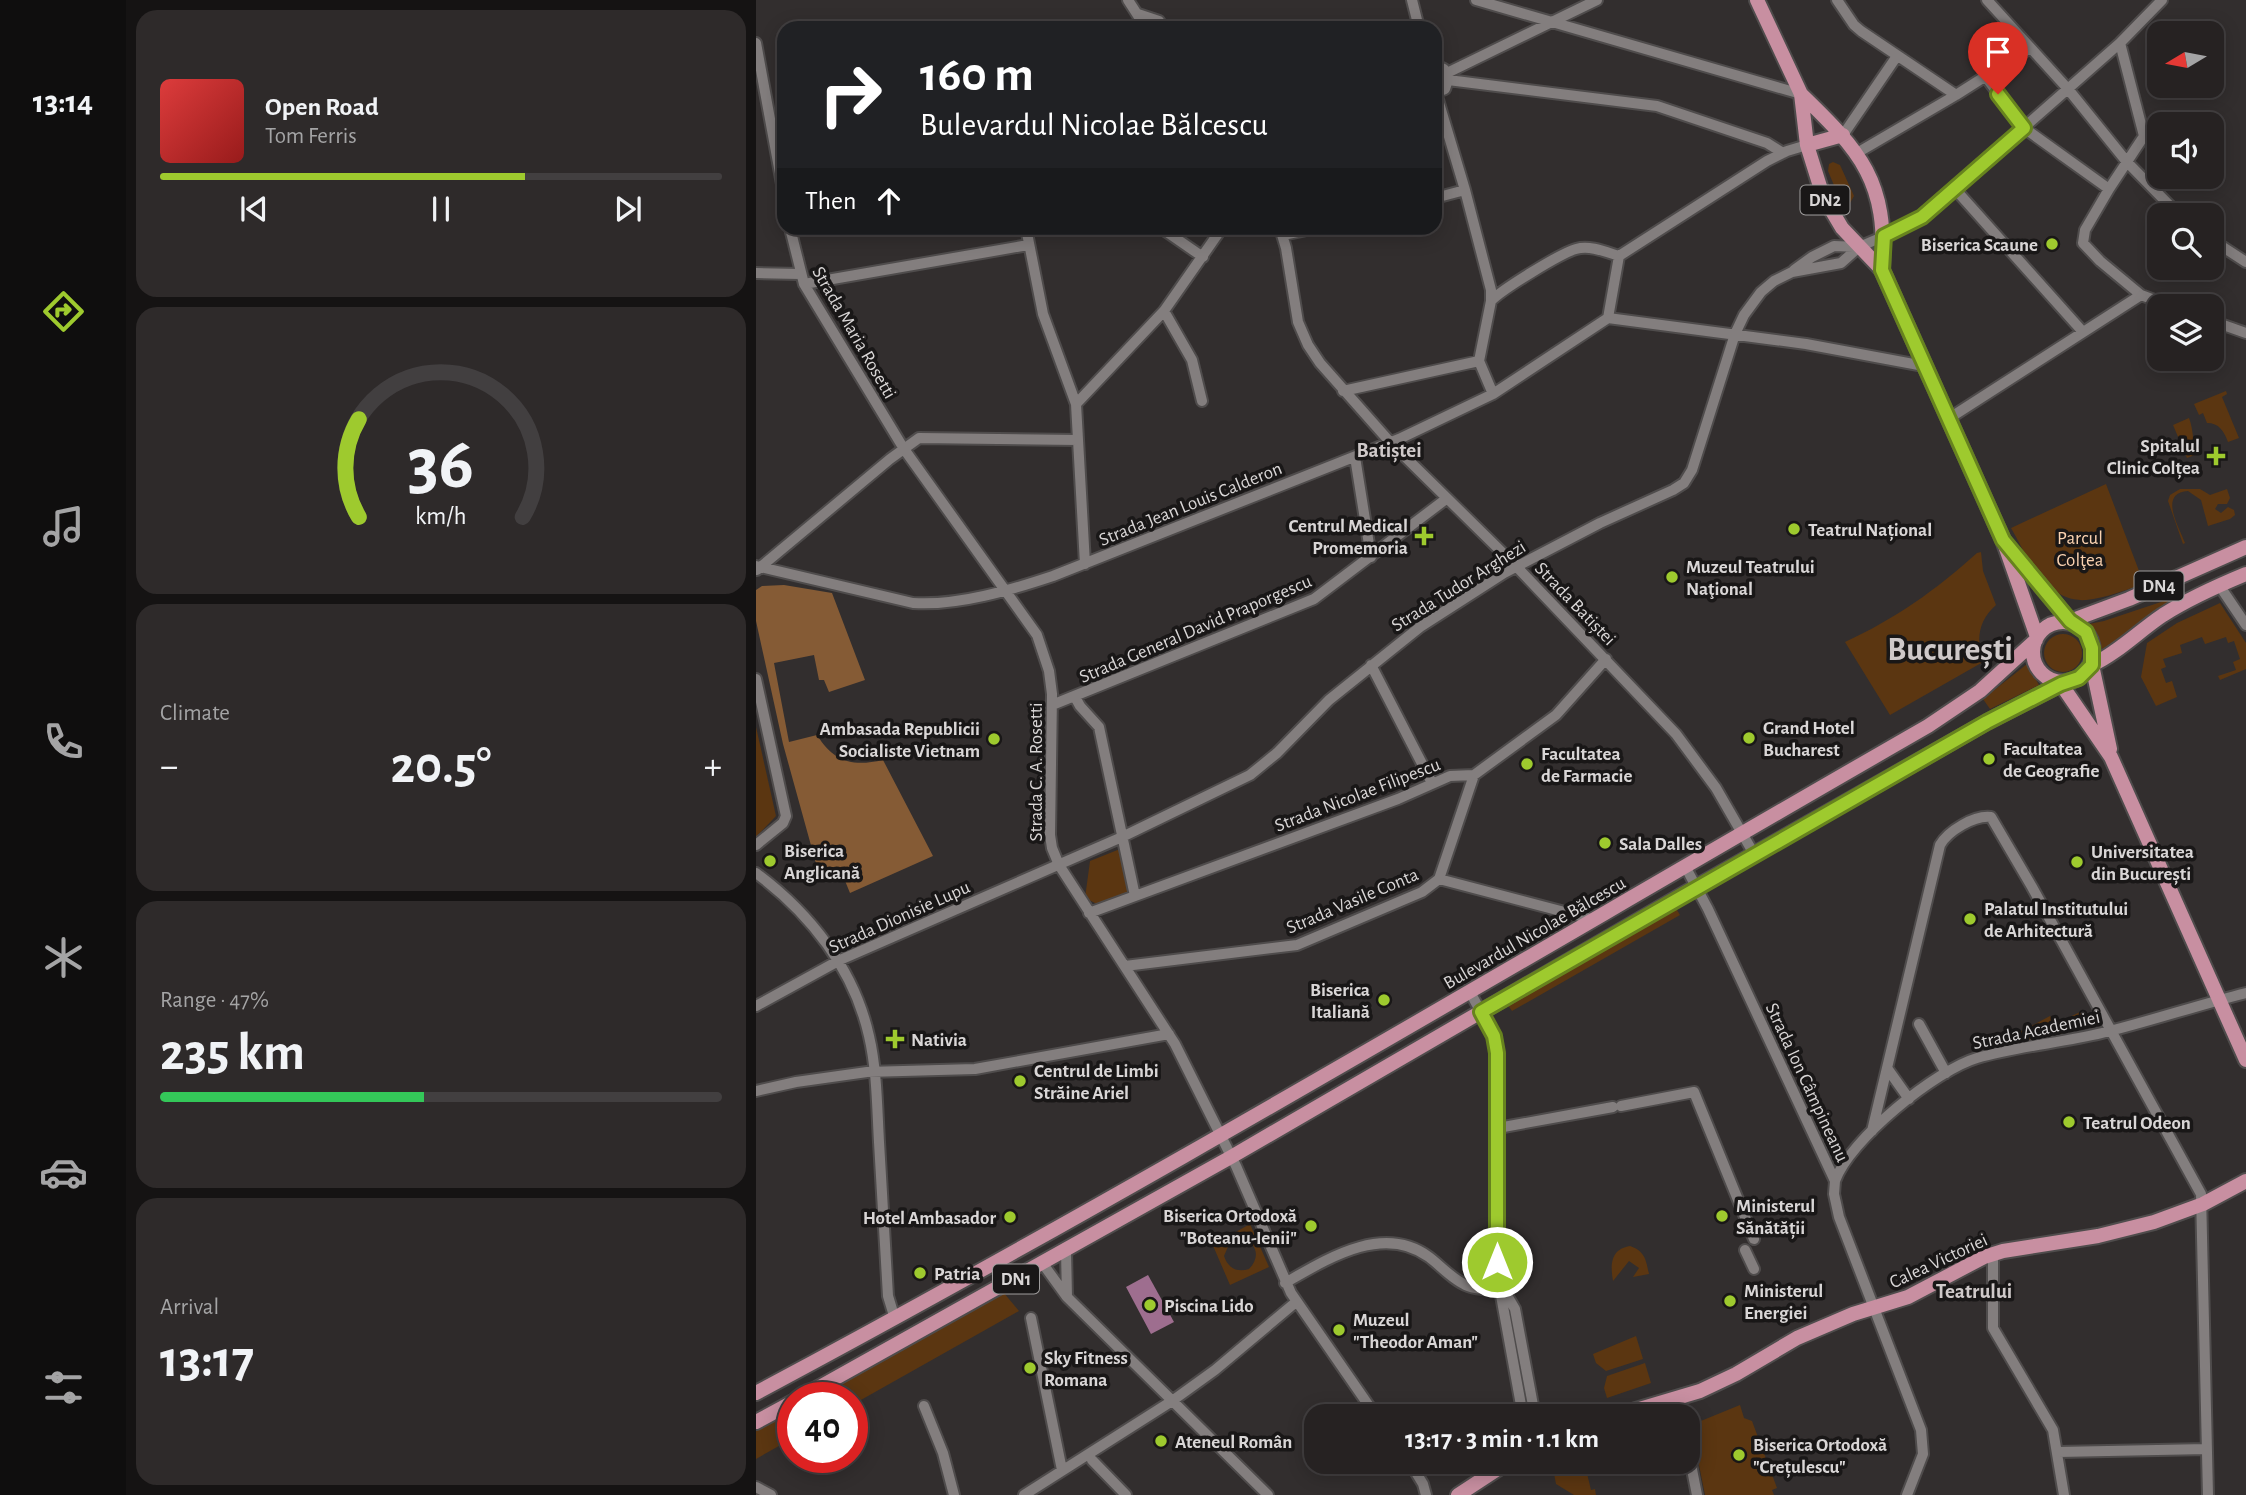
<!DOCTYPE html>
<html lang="en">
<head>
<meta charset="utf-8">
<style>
	body { margin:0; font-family:"Alegreya Sans",sans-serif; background:#2e2a2a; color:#f1f3f6; height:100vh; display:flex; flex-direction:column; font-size:26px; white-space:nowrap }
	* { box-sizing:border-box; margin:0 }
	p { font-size:23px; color:#a4a4a5 }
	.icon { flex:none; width:38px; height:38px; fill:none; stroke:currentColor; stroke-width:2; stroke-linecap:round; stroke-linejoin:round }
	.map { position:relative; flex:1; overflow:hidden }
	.panel { display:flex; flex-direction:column; gap:10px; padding:10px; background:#151313; width:630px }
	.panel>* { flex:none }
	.guide { position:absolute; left:21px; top:21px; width:665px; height:214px; border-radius:21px; box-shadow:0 4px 18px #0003,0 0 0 2px #423f40; background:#202124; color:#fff; overflow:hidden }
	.needle { width:46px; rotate:260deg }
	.fabs { position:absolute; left:1391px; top:21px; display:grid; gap:14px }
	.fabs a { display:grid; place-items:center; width:77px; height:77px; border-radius:14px; background:#262222; box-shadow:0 4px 18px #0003,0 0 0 2px #423f40; font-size:35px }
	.speed { position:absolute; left:21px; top:1382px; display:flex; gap:14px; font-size:35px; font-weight:700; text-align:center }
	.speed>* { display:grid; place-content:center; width:91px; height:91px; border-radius:50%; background:#262222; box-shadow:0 4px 18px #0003,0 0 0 2px #423f40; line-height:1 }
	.speed .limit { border:10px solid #d22; background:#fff; color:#111 }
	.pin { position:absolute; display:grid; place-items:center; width:60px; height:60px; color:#fff; margin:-72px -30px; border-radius:50% 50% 50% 0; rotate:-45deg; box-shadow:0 0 7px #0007 }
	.pin .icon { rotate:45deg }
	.me { position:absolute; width:77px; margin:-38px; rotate:0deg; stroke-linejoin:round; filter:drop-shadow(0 0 5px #0008) }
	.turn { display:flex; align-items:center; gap:24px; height:147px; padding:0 28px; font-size:32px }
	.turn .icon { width:91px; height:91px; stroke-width:2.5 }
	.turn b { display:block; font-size:49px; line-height:60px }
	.then { display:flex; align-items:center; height:66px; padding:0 28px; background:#0003; gap:14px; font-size:26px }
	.big { font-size:52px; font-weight:700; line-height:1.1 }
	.panel .tile { flex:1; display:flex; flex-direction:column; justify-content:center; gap:10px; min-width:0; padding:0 24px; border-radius:21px; background:#2e2a2a }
	.panel .dial { align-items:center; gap:0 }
	.dial svg { height:182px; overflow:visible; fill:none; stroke:#423f40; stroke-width:7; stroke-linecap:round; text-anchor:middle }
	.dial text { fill:#f1f3f6; stroke:none }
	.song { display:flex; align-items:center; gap:21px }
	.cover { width:84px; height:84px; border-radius:10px; background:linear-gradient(135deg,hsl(0 70% 55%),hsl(0 70% 35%)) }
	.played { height:7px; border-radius:4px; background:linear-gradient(90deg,#9eca2e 65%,#423f40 65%) }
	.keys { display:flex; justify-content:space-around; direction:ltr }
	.heat { display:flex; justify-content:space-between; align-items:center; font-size:38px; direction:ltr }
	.charge { height:10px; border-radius:5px; background:linear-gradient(90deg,#34c759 47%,#423f40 0) }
	.trip { position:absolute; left:548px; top:1404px; width:396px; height:70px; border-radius:21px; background:#262222; box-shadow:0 4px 18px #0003,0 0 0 2px #423f40; font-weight:700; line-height:70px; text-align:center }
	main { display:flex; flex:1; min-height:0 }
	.menu { display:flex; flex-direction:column; width:126px; justify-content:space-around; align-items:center; background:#0f0e0e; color:#a4a4a5 }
	.menu .icon { width:49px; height:49px }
	.menu .active { color:#9eca2e }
	.menu b { font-size:32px; color:#f1f3f6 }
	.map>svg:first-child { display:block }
	.green { fill:#5b3611; fill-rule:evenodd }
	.forest { fill:#855b35 }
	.water { fill:#9e6e8f }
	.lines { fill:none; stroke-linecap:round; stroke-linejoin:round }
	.minor-casing { stroke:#4f4c4c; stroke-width:14 }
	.major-casing { stroke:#4f4c4c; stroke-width:18 }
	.minor { stroke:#837e7e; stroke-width:10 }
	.major { stroke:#c88fa1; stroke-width:14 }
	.route-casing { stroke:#67831e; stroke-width:18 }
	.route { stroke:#9eca2e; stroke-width:12 }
	.poi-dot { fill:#9eca2e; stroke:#191717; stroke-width:2.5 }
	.labels { text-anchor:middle; stroke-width:7; stroke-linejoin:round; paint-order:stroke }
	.shield { fill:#191717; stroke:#9f9d9d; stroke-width:2 }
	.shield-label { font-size:18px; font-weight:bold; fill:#d9d6d6 }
	.poi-label { font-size:19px; font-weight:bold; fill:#d9d6d6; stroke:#191717; text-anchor:start }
	.street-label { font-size:19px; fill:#d9d6d6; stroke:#191717 }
	.park-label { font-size:19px; fill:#fbd3b1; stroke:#191717 }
	.neighbourhood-label { font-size:21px; font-weight:bold; fill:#cfc9c9; stroke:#191717 }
	.town-label { font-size:33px; font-weight:bold; fill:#cfc9c9; stroke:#191717 }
</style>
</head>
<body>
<main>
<nav class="menu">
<b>13:14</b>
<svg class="icon active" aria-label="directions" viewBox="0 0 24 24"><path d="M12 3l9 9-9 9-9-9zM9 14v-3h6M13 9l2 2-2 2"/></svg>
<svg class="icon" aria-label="music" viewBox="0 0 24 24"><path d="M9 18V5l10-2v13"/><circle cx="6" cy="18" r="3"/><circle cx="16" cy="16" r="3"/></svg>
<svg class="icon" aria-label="phone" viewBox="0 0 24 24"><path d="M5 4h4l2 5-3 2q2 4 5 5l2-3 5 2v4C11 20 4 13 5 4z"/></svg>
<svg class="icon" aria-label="climate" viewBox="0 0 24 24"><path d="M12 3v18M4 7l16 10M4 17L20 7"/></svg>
<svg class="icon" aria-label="car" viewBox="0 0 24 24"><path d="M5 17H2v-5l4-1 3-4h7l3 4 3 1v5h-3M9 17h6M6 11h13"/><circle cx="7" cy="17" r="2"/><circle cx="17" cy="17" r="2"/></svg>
<svg class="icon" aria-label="filters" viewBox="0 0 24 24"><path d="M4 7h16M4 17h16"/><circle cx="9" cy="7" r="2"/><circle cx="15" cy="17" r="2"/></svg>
</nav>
<section class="panel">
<div class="tile">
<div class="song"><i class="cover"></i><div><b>Open Road</b><p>Tom Ferris</p></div></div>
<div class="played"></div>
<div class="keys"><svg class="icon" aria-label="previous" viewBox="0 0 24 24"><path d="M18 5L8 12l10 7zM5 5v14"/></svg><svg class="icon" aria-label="pause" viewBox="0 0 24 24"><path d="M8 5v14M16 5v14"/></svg><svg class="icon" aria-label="next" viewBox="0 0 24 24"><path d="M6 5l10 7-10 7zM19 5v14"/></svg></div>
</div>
<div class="tile dial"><svg viewBox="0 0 100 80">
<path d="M14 69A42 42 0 1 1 86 69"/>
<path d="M14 69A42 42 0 0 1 14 26" stroke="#9eca2e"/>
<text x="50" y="56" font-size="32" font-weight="700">36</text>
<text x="50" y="72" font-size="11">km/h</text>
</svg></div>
<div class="tile"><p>Climate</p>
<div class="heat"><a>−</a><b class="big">20.5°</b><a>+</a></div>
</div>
<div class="tile"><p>Range · 47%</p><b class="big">235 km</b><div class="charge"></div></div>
<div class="tile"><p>Arrival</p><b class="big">13:17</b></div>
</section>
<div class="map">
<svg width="1490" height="1495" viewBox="0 0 1490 1495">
	<rect width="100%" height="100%" fill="#322e2e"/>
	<path class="green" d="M1077 162 1084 165 1098 196 1094 203 1085 202 1072 171 1073 164Z
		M1470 391 1471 394 1466 397 1483 438 1472 442C1468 431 1463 423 1451 423L1447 413 1443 415 1438 404Z
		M1433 418C1438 431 1436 442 1441 454L1431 458 1417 425Z
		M1350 484 1388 584C1369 590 1350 598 1330 600 1290 603 1271 556 1255 528Z
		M1424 489H1444L1454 495 1471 489 1474 498 1471 504H1462L1459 509 1465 513 1472 507 1478 510 1479 515 1474 519 1452 526 1445 500 1432 491C1402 493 1423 527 1429 543L1427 544 1412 501 1414 495Z
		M1225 552 1227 571 1240 605C1222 621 1220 639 1227 662L1134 715 1089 642C1139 619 1180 590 1221 553Z
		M1411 600 1413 604 1348 654 1333 624 1348 621Z
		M1464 603 1490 643V669L1464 680 1462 676 1480 670 1477 662 1484 659 1478 641 1472 643 1470 637 1449 644 1446 637 1424 645 1426 653 1407 659 1410 667 1405 669 1410 683 1416 681 1421 697 1400 706 1385 677 1391 643 1421 623Z
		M1288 653a19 19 0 1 1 38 0a19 19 0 1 1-38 0Z
		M1271 664 1283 685 1234 709 1227 699Z
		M0 727 20 816 0 837Z
		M364 849 375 892 343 905 329 898 334 861Z
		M918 905 924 915 756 1011 749 1001Z
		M1324 1012 1332 1028 1257 1043 1254 1037 1294 1016 1299 1024Z
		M494 1224 513 1267 474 1285 455 1241 467 1236 469 1238ZM484 1238C501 1242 505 1257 493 1269 481 1273 472 1268 468 1256L474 1242Z
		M874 1246C889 1251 890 1260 893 1274L877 1277 883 1268 873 1261 857 1281C854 1264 855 1249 874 1246Z
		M247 1292 263 1311 96 1405V1398H57Z
		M880 1336 887 1359 850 1371 840 1363 837 1354Z
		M889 1363 895 1383 851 1398 848 1388 851 1376Z
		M984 1405 988 1418 996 1421 1021 1488 1016 1490 1018 1495H949L935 1425Z
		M37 1410V1438L0 1459V1430Z
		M807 1461H828L835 1490 839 1489 840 1495H818L800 1484 797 1468Z"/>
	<path class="forest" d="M28 585 76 593 109 680 73 692 68 680H63L58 655 18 663 33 742 61 735C78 762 96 767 127 760L177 856 94 893 85 871 64 878 27 744 0 621V590L6 586Z"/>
	<path class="water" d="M392 1275 418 1322 395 1334 370 1287Z"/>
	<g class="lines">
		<defs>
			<path id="minor" d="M372 0 390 28
				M656 0 663 28
				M720 0 1045 94
				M1081 0 1098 25 1105 31 1200 95
				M1231 0 1312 89 1371 162 1423 215
				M382 14 403 21 407 28
				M0 43 28 195
				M679 65 688 69 692 80 689 89 679 93
				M691 73 841 0
				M1229 76 1268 128 1353 189 1329 230 1327 243 1344 261 1385 295
				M692 80 901 106 1011 143 1027 153
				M680 93 709 190 735 290V301L723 361 737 394
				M1087 135 1141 56
				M1101 153 1200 95 1274 48
				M1199 189 1327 332
				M1353 189 1388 136 1364 43
				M679 198 709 190
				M34 228 48 284 148 449 281 635 293 671 296 694 294 835 296 848 303 865 419 1044 480 1166 535 1293 620 1416
				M270 228 287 314 320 404 329 564
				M405 228 447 257
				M524 228 530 248 542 322 552 345 564 363 634 442 760 566 920 734 960 788 998 854
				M527 235 560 228
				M1456 240 1490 262
				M1038 270 1056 257 1078 246 1103 247
				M0 273 44 274
				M48 284 272 245
				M735 301C745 290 805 253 820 249 834 245 850 252 863 256
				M408 311 436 360 446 401
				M852 318 1050 344 1168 366
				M852 318 863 256 1011 161 1031 151 1051 145
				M1456 321 1490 333
				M587 391 723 361
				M320 404 408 311 466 228
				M1192 419 1385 295 1415 306
				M599 457 615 557
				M0 566 157 603C202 606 255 590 297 576L643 439 737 394 852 318
				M1 570 134 459 163 438 322 440
				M1463 585 1490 625
				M615 665 676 783
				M0 679 30 816 27 823 0 845
				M319 697 324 706 343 727 379 896
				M296 705 558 599 690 499
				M929 866 952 909 1079 1181 1078 1194 1083 1217 1165 1430 1167 1454 1151 1495
				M0 873C54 913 98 969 113 1036 121 1070 121 1107 123 1142 126 1193 129 1245 132 1296L139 1319
				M683 879 839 920
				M333 913 642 799 694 776 718 775 800 715 850 659
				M369 966 541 945 666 892 683 879 718 775
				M714 992 738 1036 741 1048V1262L744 1290 767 1416
				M0 1006 84 960 366 837 494 775 521 753 573 700 664 627 748 573 844 523 917 490 928 483 936 470 979 334 988 315 1005 292 1018 281 1036 272 1085 263 1103 247 1145 229 1166 217 1364 43 1406 0
				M1163 1024 1190 1073
				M1131 1068 1153 1099
				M0 1091 40 1082 111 1072 219 1069 413 1034
				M865 1106 938 1092 998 1239
				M742 1128 857 1107
				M1116 1131 1184 845C1192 831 1218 815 1235 817L1276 887 1445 1194 1452 1495
				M1079 1181C1093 1140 1180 1070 1221 1058 1262 1046 1305 1043 1346 1033 1395 1021 1442 1005 1490 993
				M989 1250 998 1269
				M310 1251 311 1297 512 1495
				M1237 1254V1328L1297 1430 1308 1495
				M287 1264 311 1297
				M529 1283C571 1259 627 1223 673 1257 685 1266 698 1281 712 1286 722 1290 734 1289 744 1290
				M744 1290 752 1297 759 1309 779 1416
				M275 1318 306 1470
				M909 1402 924 1416
				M168 1406 187 1453 198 1495
				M931 1444 941 1495
				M1302 1452 1451 1449
				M336 1460 370 1495
				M653 1461 667 1484 670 1495
				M0 1487 15 1495
				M268 1495 416 1401 459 1370 540 1302"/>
			<path id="major" d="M1001 0 1045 94 1051 145 1067 196 1086 228 1126 270 1247 540 1281 637
				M1045 94C1105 152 1132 181 1126 270
				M1051 145 1087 135
				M1254 549 1314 621
				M1314 621 1373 599 1490 547
				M1277 652a30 30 0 1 1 60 0a30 30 0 1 1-60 0Z
				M1336 665C1363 652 1383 631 1407 615 1434 598 1461 586 1490 574
				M1336 665 1354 749
				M1305 684 1355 757 1490 1060
				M0 1393C397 1181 782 950 1172 726L1224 691 1280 640
				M44 1398 475 1157 928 894 1231 722 1305 684
				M860 1416 944 1391 980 1374 1041 1338 1097 1314 1152 1297 1228 1257 1247 1251 1342 1236 1398 1222 1447 1204 1490 1181
				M0 1422 37 1402
				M702 1495 754 1461"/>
		</defs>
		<use href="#minor" class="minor-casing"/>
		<use href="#major" class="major-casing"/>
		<use href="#minor" class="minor"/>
		<use href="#major" class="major"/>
	</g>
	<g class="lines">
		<defs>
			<path id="route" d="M741 1262V1053L738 1036 725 1012 1231 722 1305 684 1323 678 1336 665V648L1330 632 1314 621 1247 540 1126 270 1128 236 1166 217 1268 128 1242 94"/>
		</defs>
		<use href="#route" class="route-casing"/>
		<use href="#route" class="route"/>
	</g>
	<g class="poi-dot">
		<circle cx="1296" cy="244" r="7"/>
		<path d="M1456.5 445.5h7v7h7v7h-7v7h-7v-7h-7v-7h7z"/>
		<circle cx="1038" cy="529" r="7"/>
		<path d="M664.5 525.5h7v7h7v7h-7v7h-7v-7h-7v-7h7z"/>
		<circle cx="916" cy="577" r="7"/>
		<circle cx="993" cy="738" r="7"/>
		<circle cx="238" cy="739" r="7"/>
		<circle cx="1233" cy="759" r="7"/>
		<circle cx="771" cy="764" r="7"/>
		<circle cx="849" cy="843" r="7"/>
		<circle cx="14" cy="861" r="7"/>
		<circle cx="1321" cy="862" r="7"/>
		<circle cx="1214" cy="919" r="7"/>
		<circle cx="628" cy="1000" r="7"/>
		<path d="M135.5 1028.5h7v7h7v7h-7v7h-7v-7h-7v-7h7z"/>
		<circle cx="264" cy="1081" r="7"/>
		<circle cx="1313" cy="1122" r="7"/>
		<circle cx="966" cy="1216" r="7"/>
		<circle cx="254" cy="1217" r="7"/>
		<circle cx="555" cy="1226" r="7"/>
		<circle cx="164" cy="1273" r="7"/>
		<circle cx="974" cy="1301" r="7"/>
		<circle cx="394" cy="1305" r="7"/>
		<circle cx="583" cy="1330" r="7"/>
		<circle cx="274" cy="1368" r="7"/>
		<circle cx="405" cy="1441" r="7"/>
		<circle cx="983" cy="1455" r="7"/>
	</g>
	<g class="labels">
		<g class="shield">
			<rect x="1044.5" y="185.5" width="49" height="29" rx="5"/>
			<rect x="1378.5" y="571.5" width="49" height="29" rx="5"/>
			<rect x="237" y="1264.5" width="46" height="29" rx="5"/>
		</g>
		<g class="shield-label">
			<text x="1069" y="206">DN2</text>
			<text x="1403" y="592">DN4</text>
			<text x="260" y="1285">DN1</text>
		</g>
		<g class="poi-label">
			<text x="1282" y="251" text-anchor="end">Biserica Scaune</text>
			<text x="1444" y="452" text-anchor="end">Spitalul<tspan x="1444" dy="22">Clinic Colțea</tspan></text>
			<text x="652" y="532" text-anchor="end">Centrul Medical<tspan x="652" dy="22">Promemoria</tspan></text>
			<text x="1052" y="536">Teatrul Național</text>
			<text x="930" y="573">Muzeul Teatrului<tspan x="930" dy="22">Naţional</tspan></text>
			<text x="1007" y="734">Grand Hotel<tspan x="1007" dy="22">Bucharest</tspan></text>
			<text x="224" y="735" text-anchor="end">Ambasada Republicii<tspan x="224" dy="22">Socialiste Vietnam</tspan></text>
			<text x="1247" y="755">Facultatea<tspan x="1247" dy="22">de Geografie</tspan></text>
			<text x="785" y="760">Facultatea<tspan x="785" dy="22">de Farmacie</tspan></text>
			<text x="863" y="850">Sala Dalles</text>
			<text x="28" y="857">Biserica<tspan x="28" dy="22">Anglicană</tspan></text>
			<text x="1335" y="858">Universitatea<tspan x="1335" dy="22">din București</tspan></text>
			<text x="1228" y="915">Palatul Institutului<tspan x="1228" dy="22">de Arhitectură</tspan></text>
			<text x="614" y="996" text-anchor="end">Biserica<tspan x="614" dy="22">Italiană</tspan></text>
			<text x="155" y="1046">Nativia</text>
			<text x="278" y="1077">Centrul de Limbi<tspan x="278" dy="22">Străine Ariel</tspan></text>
			<text x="1327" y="1129">Teatrul Odeon</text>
			<text x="980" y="1212">Ministerul<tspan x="980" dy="22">Sănătății</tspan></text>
			<text x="541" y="1222" text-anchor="end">Biserica Ortodoxă<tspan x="541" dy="22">"Boteanu-Ienii"</tspan></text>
			<text x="240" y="1224" text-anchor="end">Hotel Ambasador</text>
			<text x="178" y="1280">Patria</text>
			<text x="988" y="1297">Ministerul<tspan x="988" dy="22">Energiei</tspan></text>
			<text x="408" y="1312">Piscina Lido</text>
			<text x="597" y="1326">Muzeul<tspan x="597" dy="22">"Theodor Aman"</tspan></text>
			<text x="288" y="1364">Sky Fitness<tspan x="288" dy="22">Romana</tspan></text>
			<text x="419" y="1448">Ateneul Român</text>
			<text x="997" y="1451">Biserica Ortodoxă<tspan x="997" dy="22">"Crețulescu"</tspan></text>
		</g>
		<g class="street-label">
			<text transform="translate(99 332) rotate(60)" y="7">Strada Maria Rosetti</text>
			<text transform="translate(434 503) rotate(-22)" y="7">Strada Jean Louis Calderon</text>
			<text transform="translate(702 585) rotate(-32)" y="7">Strada Tudor Arghezi</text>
			<text transform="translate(820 603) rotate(46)" y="7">Strada Batiștei</text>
			<text transform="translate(439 628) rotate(-23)" y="7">Strada General David Praporgescu</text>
			<text transform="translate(279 772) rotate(-90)" y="7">Strada C. A. Rosetti</text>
			<text transform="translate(601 794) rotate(-21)" y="7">Strada Nicolae Filipescu</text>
			<text transform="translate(596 900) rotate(-23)" y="7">Strada Vasile Conta</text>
			<text transform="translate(143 916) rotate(-24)" y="7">Strada Dionisie Lupu</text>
			<text transform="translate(778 932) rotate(-30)" y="7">Bulevardul Nicolae Bălcescu</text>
			<text transform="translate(1280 1029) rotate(-12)" y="7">Strada Academiei</text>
			<text transform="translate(1052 1082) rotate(65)" y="7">Strada Ion Câmpineanu</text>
			<text transform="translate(1182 1260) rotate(-25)" y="7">Calea Victoriei</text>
		</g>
		<g class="park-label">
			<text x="1324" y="544">Parcul<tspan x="1324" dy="22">Colţea</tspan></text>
		</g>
		<g class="neighbourhood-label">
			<text x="633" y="457">Batiștei</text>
			<text x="1218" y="1298">Teatrului</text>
		</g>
		<g class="town-label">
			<text x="1194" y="660">București</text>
		</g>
	</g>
</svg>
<div class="fabs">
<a><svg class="needle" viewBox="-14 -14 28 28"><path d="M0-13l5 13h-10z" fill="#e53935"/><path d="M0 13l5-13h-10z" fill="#a4a4a5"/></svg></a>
<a><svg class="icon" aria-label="sound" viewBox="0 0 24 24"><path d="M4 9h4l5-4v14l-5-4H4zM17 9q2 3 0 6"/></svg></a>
<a><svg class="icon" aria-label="search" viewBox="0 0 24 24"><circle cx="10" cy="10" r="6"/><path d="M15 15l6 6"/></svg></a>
<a><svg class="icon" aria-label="layers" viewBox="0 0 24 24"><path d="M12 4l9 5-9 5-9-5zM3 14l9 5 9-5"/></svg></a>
</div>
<div class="speed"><div class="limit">40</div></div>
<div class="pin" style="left:1242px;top:94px;background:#d93025"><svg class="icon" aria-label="arrive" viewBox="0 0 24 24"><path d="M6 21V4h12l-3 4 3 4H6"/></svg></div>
<svg class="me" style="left:741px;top:1262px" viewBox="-20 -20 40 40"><circle r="17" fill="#9eca2e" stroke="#fff" stroke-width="3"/><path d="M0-11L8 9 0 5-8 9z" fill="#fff"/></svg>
<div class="trip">13:17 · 3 min · 1.1 km</div>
<div class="guide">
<div class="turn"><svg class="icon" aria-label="right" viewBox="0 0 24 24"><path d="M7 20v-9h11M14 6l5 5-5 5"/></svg><div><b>160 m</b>Bulevardul Nicolae Bălcescu</div></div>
<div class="then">Then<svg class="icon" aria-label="ahead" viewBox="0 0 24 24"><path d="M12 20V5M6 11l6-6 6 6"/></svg></div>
</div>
</div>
</main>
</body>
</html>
